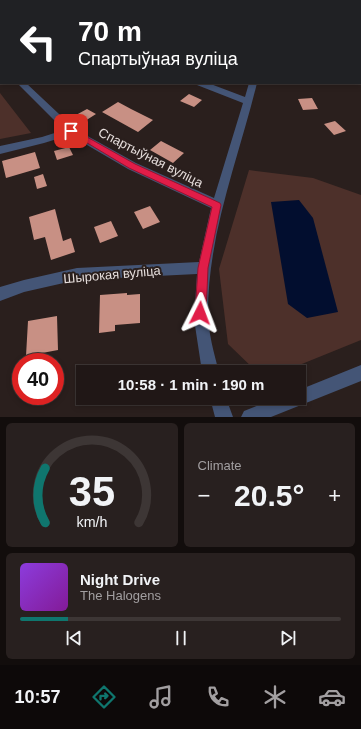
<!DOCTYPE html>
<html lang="en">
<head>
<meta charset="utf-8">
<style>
	body { margin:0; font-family:Arial,sans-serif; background:#28201f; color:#f1f3f6; height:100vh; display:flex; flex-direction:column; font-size:15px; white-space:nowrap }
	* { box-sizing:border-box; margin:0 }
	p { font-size:13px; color:#a29fa1 }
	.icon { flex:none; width:22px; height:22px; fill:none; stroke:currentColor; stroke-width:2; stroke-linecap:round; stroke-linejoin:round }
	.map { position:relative; height:417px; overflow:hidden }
	.side { display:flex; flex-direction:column; gap:6px; padding:6px; background:#120d0c; flex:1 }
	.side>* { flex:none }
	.banner { position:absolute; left:0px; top:0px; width:361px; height:84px; box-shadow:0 2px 6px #0003,0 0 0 1px #3d3635; background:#202124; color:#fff; overflow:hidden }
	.speed { position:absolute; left:12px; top:353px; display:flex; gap:8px; font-size:20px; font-weight:700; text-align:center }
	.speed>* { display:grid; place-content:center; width:52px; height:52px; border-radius:50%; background:#201716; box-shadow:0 2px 6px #0003,0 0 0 1px #3d3635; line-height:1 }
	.speed .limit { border:6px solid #d22; background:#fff; color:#111 }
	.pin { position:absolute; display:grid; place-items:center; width:34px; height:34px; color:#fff; margin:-17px; border-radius:8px; box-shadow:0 2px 6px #0006 }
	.me { position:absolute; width:44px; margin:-22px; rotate:3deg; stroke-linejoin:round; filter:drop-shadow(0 0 3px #0008) }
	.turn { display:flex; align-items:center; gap:14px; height:84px; padding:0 12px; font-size:18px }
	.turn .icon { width:52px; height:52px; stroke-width:2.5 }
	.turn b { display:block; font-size:28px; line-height:34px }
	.big { font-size:30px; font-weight:700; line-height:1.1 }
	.side .card { flex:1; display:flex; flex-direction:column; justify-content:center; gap:6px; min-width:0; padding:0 14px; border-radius:6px; background:#28201f }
	.side .dial { align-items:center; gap:0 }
	.dial svg { height:104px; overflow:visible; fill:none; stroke:#3d3635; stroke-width:7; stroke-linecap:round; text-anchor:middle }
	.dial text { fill:#f1f3f6; stroke:none }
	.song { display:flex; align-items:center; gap:12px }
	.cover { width:48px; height:48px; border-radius:6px; background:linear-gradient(135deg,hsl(270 70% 55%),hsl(290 70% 35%)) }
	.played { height:4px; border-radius:2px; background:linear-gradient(90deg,#0f766e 15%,#3d3635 15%) }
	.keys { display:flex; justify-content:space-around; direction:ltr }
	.heat { display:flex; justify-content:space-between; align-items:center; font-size:22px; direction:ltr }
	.side .tiles { flex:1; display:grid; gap:6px; grid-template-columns:1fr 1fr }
	.card:last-child { grid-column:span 2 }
	.trip { position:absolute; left:76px; top:365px; width:230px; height:40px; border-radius:0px; background:#201716; box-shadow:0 2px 6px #0003,0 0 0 1px #3d3635; font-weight:700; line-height:40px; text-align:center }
	.tabs { display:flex; height:64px; justify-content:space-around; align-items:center; background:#0d0909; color:#a29fa1 }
	.tabs .icon { width:28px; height:28px }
	.tabs .current { color:#0f766e }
	.tabs b { font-size:18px; color:#f1f3f6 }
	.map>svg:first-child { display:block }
	.green { fill:#4d302a }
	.water { fill:#020e2f }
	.building { fill:#c89084 }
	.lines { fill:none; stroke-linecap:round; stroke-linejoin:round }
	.minor { fill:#445576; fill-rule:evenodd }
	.route { fill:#e11d48; stroke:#92132f }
	.labels { text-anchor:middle; stroke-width:4; stroke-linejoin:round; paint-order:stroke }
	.street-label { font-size:13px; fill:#e6dedc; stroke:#2a1f1d }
</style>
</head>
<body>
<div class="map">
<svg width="361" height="417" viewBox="0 0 361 417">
	<rect width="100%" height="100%" fill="#2a1f1d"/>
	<path class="green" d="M0 93 31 133 0 139Z
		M249 170 313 178 361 195V340L282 372H257L228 344 219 269Z"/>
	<path class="water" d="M299 200 313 218 338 312 307 318 288 304 271 202Z"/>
	<path class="building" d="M189 94 202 100 194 107 180 101Z
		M312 98 318 109 303 110 298 99Z
		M118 102 131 109 153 120 138 132 102 112Z
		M87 109 96 114 85 121 76 115Z
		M335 121 346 131 334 135 324 124Z
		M161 141 184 153 173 163 150 150Z
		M69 147 73 155 57 160 54 151Z
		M35 152 40 168 6 178 2 161Z
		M43 174 47 186 37 189 34 177Z
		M150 206 160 222 143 229 134 212Z
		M55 209 63 241 71 238 75 252 51 260 45 237 34 240 29 217Z
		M111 221 118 236 100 243 94 227Z
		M127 293V295L140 294V323L115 325V331L99 333 100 295Z
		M57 316 58 350 26 356 28 321Z"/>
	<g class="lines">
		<path class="minor" d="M67 0H74V1H67Z
			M217 0H223V1H217Z
			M360 2H361V6H360Z
			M0 35H1V39H0Z
			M0 58H1V63H0Z
			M17 83H26L75 129 136 163 214 198 243 103 197 85 196 83H208L245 97 249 83H257C239 157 208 233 208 312 208 332 214 353 219 372H203L201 365 194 319 197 274 77 280 24 292 0 301V287L24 280 77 268 199 262 211 208 128 169 70 135 44 143 0 154V146L42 137 64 130Z
			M361 365V381L271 417H241L244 411 277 398H299V390Z
			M210 398H226L233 417H215Z"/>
	</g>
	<path class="route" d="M71 128 135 164 220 203 221 205 208 268 206 313 204 317 200 319 197 317 195 313 198 268 212 207 129 168 69 132V129Z"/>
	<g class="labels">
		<g class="street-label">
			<text transform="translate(151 157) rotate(27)" y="5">Спартыўная вуліца</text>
			<text transform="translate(112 274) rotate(-5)" y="5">Шырокая вуліца</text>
		</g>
	</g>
</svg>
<div class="speed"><div class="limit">40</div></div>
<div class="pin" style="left:71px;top:131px;background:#d93025"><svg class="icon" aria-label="arrive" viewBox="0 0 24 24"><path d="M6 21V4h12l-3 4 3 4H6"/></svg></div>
<svg class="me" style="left:200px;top:313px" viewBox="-20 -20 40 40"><path d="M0-17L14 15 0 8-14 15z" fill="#e11d48" stroke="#fff" stroke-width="4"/></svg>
<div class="trip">10:58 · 1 min · 190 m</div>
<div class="banner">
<div class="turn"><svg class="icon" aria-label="left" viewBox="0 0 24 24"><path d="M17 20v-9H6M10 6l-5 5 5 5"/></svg><div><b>70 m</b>Спартыўная вуліца</div></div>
</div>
</div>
<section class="side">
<div class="tiles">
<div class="card dial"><svg viewBox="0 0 100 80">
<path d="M14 69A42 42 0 1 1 86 69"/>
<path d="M14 69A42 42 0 0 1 14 27" stroke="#0f766e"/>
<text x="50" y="56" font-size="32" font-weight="700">35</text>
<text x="50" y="72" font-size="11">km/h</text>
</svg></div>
<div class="card"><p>Climate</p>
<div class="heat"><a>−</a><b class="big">20.5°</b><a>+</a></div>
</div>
<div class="card">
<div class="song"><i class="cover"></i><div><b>Night Drive</b><p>The Halogens</p></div></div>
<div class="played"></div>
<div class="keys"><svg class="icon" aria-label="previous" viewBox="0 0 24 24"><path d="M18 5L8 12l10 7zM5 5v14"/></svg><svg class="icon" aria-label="pause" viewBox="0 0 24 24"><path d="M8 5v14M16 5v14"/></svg><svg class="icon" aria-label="next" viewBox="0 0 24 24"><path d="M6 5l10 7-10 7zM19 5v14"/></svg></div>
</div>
</div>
</section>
<nav class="tabs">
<b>10:57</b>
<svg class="icon current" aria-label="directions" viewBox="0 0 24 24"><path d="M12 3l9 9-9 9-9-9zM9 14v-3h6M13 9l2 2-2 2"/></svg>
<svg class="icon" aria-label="music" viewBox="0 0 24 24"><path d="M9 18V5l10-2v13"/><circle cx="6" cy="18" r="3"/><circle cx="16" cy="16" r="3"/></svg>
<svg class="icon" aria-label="phone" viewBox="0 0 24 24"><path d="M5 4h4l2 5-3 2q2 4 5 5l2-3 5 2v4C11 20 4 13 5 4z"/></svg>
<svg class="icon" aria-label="climate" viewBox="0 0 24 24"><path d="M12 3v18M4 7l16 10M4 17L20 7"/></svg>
<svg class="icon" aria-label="car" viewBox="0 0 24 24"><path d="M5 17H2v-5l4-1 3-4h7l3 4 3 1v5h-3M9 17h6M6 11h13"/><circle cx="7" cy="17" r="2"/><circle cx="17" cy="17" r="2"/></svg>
</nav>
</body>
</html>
